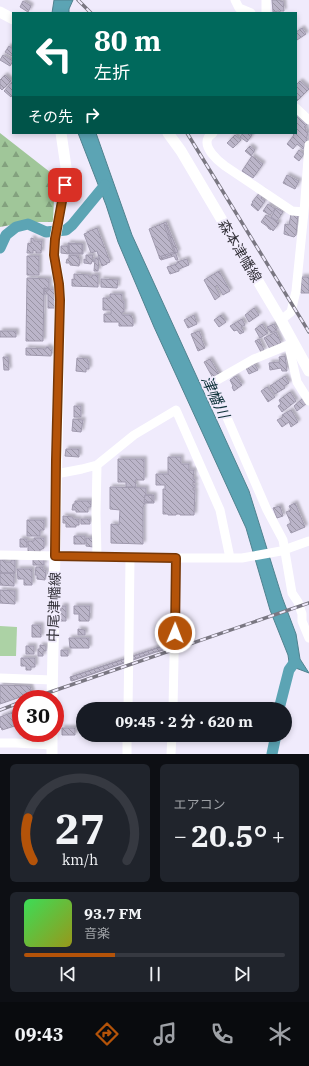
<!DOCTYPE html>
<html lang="ja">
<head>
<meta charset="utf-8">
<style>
	body { margin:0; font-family:"IBM Plex Serif","Noto Sans JP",serif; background:#20242c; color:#f1f3f6; height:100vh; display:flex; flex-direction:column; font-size:15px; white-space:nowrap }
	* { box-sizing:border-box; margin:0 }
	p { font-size:13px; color:#9ea1a6 }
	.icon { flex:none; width:22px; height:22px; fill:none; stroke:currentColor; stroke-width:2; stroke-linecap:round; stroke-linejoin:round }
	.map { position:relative; height:754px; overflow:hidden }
	.side { display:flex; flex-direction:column; gap:10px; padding:10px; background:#0d0f14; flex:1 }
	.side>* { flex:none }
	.top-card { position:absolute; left:12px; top:12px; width:285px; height:122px; border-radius:0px; box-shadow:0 2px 6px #0003; background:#00695c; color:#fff; overflow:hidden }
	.speed { position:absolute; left:12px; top:690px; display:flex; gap:8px; font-size:20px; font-weight:700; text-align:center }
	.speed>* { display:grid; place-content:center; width:52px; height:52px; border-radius:50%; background:#171b24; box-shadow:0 2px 6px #0003; line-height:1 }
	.speed .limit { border:6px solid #d22; background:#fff; color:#111 }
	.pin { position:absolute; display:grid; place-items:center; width:34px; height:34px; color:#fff; margin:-17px; border-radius:8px; box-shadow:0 2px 6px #0006 }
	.me { position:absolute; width:44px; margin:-22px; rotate:1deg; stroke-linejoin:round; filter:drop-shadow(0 0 3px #0008) }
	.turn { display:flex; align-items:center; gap:14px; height:84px; padding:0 16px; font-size:18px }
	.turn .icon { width:52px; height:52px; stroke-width:2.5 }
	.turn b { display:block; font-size:28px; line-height:34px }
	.then { display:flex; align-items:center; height:38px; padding:0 16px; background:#0003; gap:8px; font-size:15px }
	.big { font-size:30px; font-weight:700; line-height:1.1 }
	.side .widget { flex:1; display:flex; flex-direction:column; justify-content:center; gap:6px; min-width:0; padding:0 14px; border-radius:6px; background:#20242c }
	.side .dial { align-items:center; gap:0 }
	.dial svg { height:104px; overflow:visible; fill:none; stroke:#363941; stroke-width:7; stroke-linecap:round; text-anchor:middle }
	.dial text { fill:#f1f3f6; stroke:none }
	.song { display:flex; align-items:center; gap:12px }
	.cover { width:48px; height:48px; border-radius:6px; background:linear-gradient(135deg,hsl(130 70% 55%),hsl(60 70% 35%)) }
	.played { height:4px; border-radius:2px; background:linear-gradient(90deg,#b45309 35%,#363941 35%) }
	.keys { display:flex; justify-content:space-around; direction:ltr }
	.heat { display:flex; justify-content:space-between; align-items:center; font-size:22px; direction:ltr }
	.side .tiles { flex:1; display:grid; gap:10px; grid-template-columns:1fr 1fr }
	.widget:last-child { grid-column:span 2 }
	.trip { position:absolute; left:76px; top:702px; width:216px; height:40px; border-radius:20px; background:#171b24; box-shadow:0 2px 6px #0003; font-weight:700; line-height:40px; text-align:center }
	.tab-bar { display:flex; height:64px; justify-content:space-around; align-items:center; background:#090b0e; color:#9ea1a6 }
	.tab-bar .icon { width:28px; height:28px }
	.tab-bar .on { color:#b45309 }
	.tab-bar b { font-size:18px; color:#f1f3f6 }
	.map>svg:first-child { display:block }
	.green { fill:#acd2a5 }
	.forest { fill:url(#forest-firs) }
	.water { fill:#5ca4b4; stroke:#50828f }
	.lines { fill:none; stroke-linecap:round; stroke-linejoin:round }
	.river { stroke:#5ca4b4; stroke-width:11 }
	.building { fill:url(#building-back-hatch); stroke:#a09aae; filter:url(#shadow) }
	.minor { stroke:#fff; stroke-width:9 }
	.major { stroke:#fff; stroke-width:11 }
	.rail-casing { stroke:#7a7782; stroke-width:3.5 }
	.rail { stroke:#f0ebfc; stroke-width:2; stroke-dasharray:6; stroke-linecap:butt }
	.route-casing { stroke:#753606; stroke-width:10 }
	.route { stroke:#b45309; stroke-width:7 }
	.labels { text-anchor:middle; stroke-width:3.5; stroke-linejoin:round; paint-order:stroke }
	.street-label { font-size:14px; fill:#34323a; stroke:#f0ebfc }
	.water-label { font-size:15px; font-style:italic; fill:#11343c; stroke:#f0ebfc }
</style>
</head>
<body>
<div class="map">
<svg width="309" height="754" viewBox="0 0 309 754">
	<defs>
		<pattern id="forest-firs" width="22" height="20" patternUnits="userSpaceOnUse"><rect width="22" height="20" fill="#a0c699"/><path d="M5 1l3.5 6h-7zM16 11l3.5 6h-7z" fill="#83a17e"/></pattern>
		<pattern id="building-back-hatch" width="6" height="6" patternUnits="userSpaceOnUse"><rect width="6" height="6" fill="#bbb5c9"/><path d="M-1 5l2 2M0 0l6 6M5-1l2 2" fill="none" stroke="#9994a4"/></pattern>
		<filter id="shadow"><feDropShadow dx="2.5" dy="-2.5" stdDeviation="1" flood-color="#0004"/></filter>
	</defs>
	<rect width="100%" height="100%" fill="#f0ebfc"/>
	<path class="green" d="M0 626 17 627 16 656H0Z"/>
	<path class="forest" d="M0 133 55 176 53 222H26L0 227Z"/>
	<path class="water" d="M54 0H73L69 9V13H52Z
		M78 133H96L132 235 249 491 282 597 296 634 300 659 309 673 293 667 289 670V662L288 655 270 610 246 528 154 327 118 242 106 205Z"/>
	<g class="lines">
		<path class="river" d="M0 248 6 235 16 227 28 224 46 232 66 230 72 225 105 185
			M279 709 289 670 294 663
			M272 754 276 735"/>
	</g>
	<path class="building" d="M272 0H280L281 2 283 1 284 11H280V13H279V11L273 12Z
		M23 1 31 6 28 12 20 7Z
		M302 28 306 34 297 40 296 38V32Z
		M9 46 13 49 12 56 5 52Z
		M3 55 13 61 10 66 0 60Z
		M5 75 11 81 2 90 0 88V80Z
		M300 81 309 89 296 102V85Z
		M12 82 13 83V94L11 97 4 91Z
		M296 111 309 122 304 127 306 128 305 130 308 132 306 140 307 141 303 149 297 144 293 149 287 144 294 135 292 133H296Z
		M243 133H249L252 135 247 142 240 137Z
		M235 135 241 140 233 148 227 143Z
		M250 146 255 150 251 156 245 151Z
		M299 150 304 154 299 161 294 157Z
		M252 156 263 164 253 178 242 171Z
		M287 175 299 181 295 189 283 183Z
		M261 191 264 194 261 198 265 201 258 211 251 205 253 202H252Z
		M268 204 275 209 270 215 263 211Z
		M276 208 283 212 277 221 271 217Z
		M291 214 298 215 296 235 294 237 284 234 285 224 289 225Z
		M266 215 279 223 273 231 272 229 271 230 268 228V227L261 222Z
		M166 222 178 252 160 259 149 229Z
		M164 225H166L178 260H176L174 256 161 260 159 257 174 252Z
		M97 228 110 262 107 263V264L102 266 97 251 91 253 84 234 87 233V232Z
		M31 238 34 239V241H42L41 253H36V251L33 250V253H27L28 243 31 244Z
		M68 243 82 244V253H68Z
		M69 244H83V254H69Z
		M61 246H69V254L61 253Z
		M69 255 79 256 78 259H80L79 266 70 265V263H66L67 259H69Z
		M86 255H93L92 259 94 260V262L92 261 91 264 84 263V259L86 260Z
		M27 256H39V275H27Z
		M95 258H99L98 271H94Z
		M187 259 189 265 179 269V271L170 274 167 267 177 264V262Z
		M219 271 230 291 223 295 217 285 215 287 220 296 215 300 204 280Z
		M74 274 89 275V277H92V275H98V287L72 286V279L74 280Z
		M301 277H309V293H301Z
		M27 278 49 279V289L44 288 43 341H26Z
		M101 279 118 280 117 288 101 287Z
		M44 288 46 289V291H48V289H56V308H48V294H44Z
		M110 294H122V301H124V312H122V315H131L133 320V326H119V322H104V314H111V310H103V298H110Z
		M254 308 259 315 249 322 245 315Z
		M194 315 197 324 188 328 184 320Z
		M221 315 226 322 219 327 214 320Z
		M242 319 245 325 241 327 244 332 240 334 237 330 234 331 230 326Z
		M262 324 268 333 260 338 255 329Z
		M274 324 277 330 271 333 267 327Z
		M0 331H16V337H0Z
		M199 331 202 338H201L205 348 198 351 191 334Z
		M276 332 281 343 270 349 264 338Z
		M259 339 264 350 261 352 255 341Z
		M46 347H49V349H52L51 356 26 355V348L46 349Z
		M285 356 287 371H282L281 368 270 370 269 363 280 362 279 357Z
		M3 357H8L9 370H4Z
		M77 358 88 359 87 361H89V369H86V372L76 371Z
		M210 359 220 376 214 380 204 362Z
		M254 363 258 370 249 374 246 368Z
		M236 376 242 385 234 391 232 387 233 386 230 380Z
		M285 376 289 383 284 386 285 388 275 394 270 386Z
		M267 387 275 397 268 402 261 391Z
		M290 392 296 401 282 412 278 406 281 404 279 400Z
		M303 398 307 403 297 411 294 406Z
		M74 406H81V417H74Z
		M291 410 298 422 291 427 289 422 282 427 277 420 283 417 282 415Z
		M73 419 83 420 81 432 72 431Z
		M66 449H79V457L65 456Z
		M168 457H181V464H189V470H194L193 479H195V483L193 482V485H195V488H193V490H195L194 515H180V514H176V515H168V514H163V489H165V485H156V474H168Z
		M118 459H144V480H135L136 487H126V482H118Z
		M110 487 146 488V495H154V503H145L143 507V544L111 543V524L119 525 120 510 110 509Z
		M145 495H152V502H144Z
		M75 501H91V507H88V512H76V510H72L73 504H75Z
		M295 503 305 527 291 533 287 525 291 523 286 512 291 510 289 506Z
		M280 506 283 516 277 518 273 508Z
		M63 516 73 517V519H79V525H76V527H66V523H63Z
		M81 519H90V524H81Z
		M27 520H44V530H40V536H27Z
		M74 536H85V544H74Z
		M34 538H44V548L40 550V552H28V541H34Z
		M86 538H93V547L86 546Z
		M20 539H27V547H20Z
		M33 559H44V565H33Z
		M0 560H5V562H11V560H15V573H0Z
		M36 567H43V570H46L45 580 37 579V575H35Z
		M17 569H32V585H24V579H18Z
		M0 573H14V586L0 585Z
		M0 590 15 591V604L0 603Z
		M61 606H66V621H60Z
		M74 606H90L89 621H79V614H74Z
		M32 625H41V637H32Z
		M78 629 85 630V635H78Z
		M69 638H89V648H70Z
		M40 645 46 646V651H43V656H38V649H40Z
		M165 645 166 649 157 652V651L71 681 70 677Z
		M26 646H34V654H26Z
		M164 646 165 649 72 681 71 677Z
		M61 650H68V656H61Z
		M21 658H35V667H31V670H26V666H21Z
		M0 685 30 686 32 693 0 704Z
		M21 709V724L2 730 1 727 0 728V717Z
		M62 728H75V735H62Z"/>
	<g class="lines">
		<path class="minor" d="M235 0 239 8 251 13
			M266 13V0
			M296 108 309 120
			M213 133C211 135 209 136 208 138 203 148 218 161 225 166L292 211 304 212
			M281 320 291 312 296 291 304 212 309 145
			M293 343 254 359 212 383 267 510 283 540 292 593 298 602 302 614V621L309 638
			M293 343 290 351 297 382 309 401
			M56 474 82 469 97 465 134 435 176 410 220 510 230 558
			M0 555 176 558H242L281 551 309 541
			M97 557 96 514 97 465
			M0 678 52 680
			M128 709 129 640 130 558
			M173 709 176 558
			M0 743H16L52 745
			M127 754V735
			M171 754 172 735"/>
		<path class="major" d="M0 12 13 19
			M168 133 181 151 281 320 309 371
			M52 699 60 300 59 283 54 255 55 239 65 185 66 167 61 133
			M52 754V733"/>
		<defs>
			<path id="rail" d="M78 0 91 13
				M187 133 309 332
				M30 699 309 603
				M0 710 21 702"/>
		</defs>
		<use href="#rail" class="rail-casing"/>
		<use href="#rail" class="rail"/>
	</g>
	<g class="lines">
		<defs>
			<path id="route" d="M65 185 55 239 54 255 59 284 60 300 56 460 55 556 176 558 175 633"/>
		</defs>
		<use href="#route" class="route-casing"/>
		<use href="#route" class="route"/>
	</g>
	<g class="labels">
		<g class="street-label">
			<text transform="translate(240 251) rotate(59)" y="5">森本津幡線</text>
			<text transform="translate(54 607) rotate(-88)" y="5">中尾津幡線</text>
		</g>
		<g class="water-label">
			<text transform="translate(215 397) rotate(65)" y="5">津幡川</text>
		</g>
	</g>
</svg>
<div class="speed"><div class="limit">30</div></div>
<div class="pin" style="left:65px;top:185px;background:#d93025"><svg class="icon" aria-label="arrive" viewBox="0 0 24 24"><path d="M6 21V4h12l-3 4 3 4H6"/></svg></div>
<svg class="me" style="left:175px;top:633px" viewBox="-20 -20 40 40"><circle r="17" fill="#b45309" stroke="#fff" stroke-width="3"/><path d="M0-11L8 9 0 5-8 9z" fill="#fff"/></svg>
<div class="trip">09:45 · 2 分 · 620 m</div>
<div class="top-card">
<div class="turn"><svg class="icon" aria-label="left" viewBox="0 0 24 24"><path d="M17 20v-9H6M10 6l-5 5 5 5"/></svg><div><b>80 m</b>左折</div></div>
<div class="then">その先<svg class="icon" aria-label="right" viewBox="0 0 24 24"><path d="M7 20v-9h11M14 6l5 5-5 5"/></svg></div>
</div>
</div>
<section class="side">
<div class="tiles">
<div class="widget dial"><svg viewBox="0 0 100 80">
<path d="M14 69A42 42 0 1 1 86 69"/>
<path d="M14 69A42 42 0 0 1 10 36" stroke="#b45309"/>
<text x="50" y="56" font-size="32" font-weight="700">27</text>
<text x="50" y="72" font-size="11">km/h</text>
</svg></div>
<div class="widget"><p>エアコン</p>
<div class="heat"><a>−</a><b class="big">20.5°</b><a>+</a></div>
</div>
<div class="widget">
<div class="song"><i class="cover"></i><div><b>93.7 FM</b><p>音楽</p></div></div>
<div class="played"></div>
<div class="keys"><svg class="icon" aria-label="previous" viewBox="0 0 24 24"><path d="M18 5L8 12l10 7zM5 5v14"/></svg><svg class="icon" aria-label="pause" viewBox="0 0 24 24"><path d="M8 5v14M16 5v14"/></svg><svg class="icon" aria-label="next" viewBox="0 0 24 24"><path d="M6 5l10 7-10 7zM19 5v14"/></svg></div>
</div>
</div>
</section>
<nav class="tab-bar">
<b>09:43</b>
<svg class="icon on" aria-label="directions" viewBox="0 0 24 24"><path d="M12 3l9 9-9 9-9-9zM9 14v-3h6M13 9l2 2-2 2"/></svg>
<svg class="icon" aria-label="music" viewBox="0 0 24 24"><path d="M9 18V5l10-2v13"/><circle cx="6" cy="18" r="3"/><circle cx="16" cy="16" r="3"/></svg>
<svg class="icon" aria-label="phone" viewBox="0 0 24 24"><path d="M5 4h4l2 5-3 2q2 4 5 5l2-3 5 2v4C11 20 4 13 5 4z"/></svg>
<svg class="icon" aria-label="climate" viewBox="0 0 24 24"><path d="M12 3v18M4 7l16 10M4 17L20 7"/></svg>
</nav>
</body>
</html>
